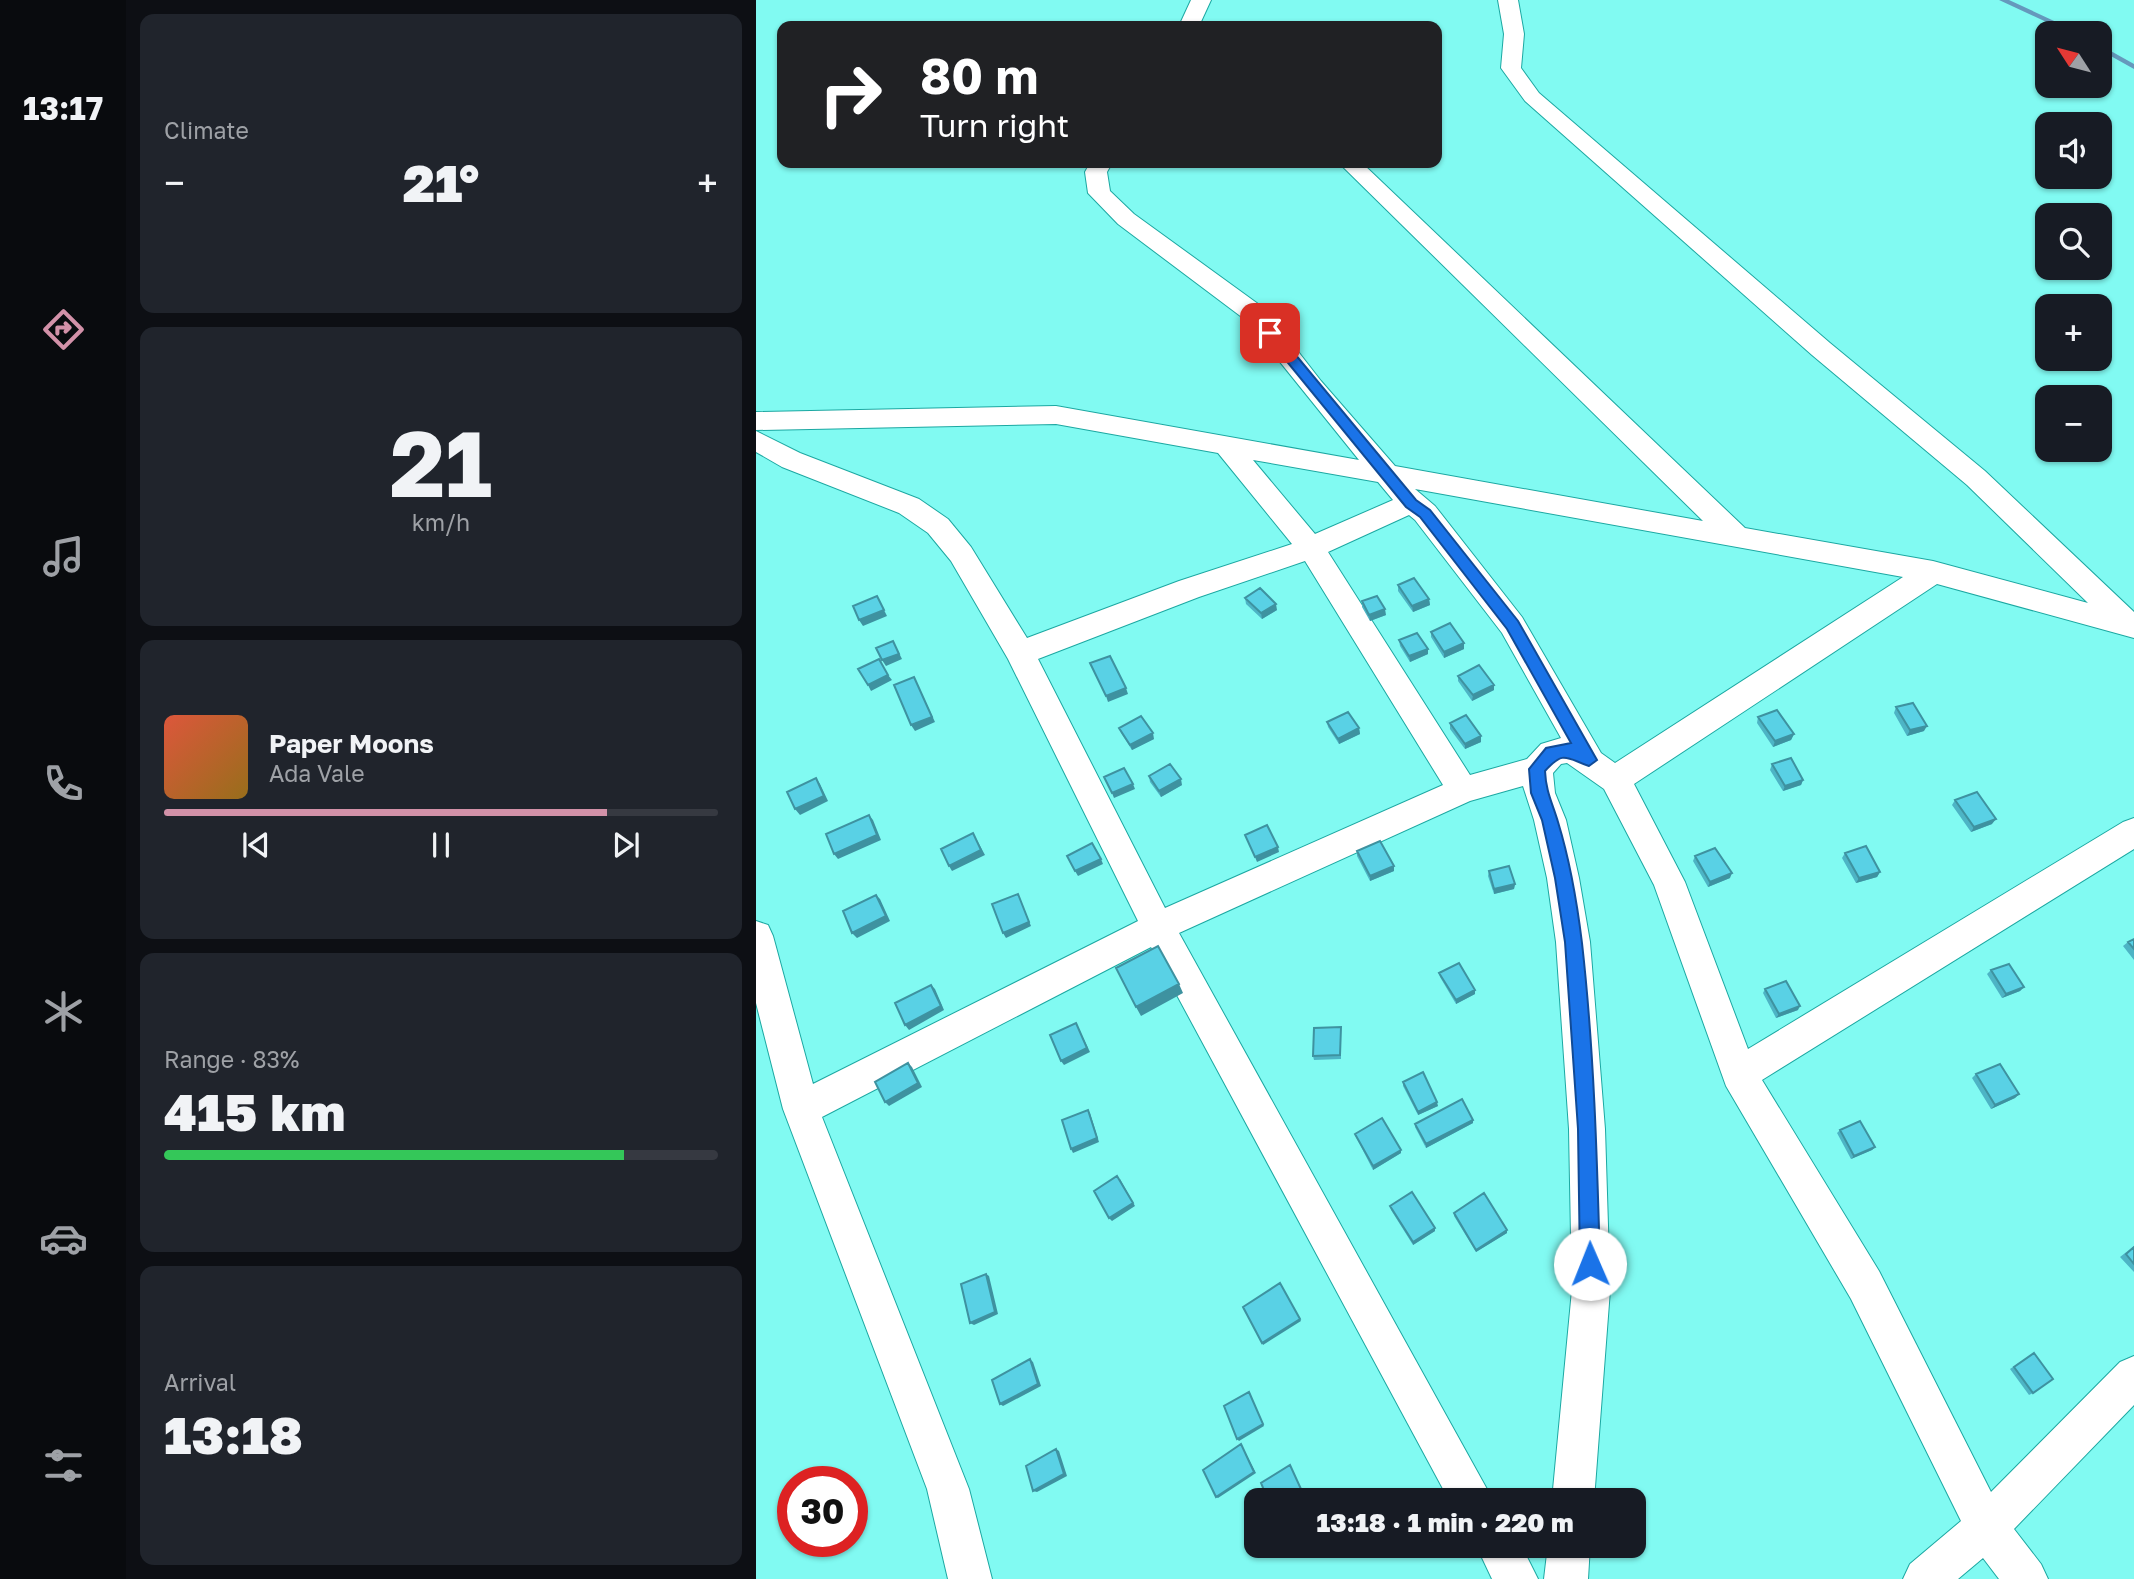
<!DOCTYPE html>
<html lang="en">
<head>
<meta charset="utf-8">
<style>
	body { margin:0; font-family:"Golos Text",sans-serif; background:#20242c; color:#f1f3f6; height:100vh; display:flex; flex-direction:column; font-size:26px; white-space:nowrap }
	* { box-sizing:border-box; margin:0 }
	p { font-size:23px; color:#9ea1a6 }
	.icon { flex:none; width:38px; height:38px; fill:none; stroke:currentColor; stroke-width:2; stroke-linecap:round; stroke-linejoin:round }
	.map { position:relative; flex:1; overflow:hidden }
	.drawer { display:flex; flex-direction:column; gap:14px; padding:14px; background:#0d0f14; width:630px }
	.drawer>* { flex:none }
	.guide { position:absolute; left:21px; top:21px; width:665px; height:147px; border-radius:14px; box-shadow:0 2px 5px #0004; background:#202124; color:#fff; overflow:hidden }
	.needle { width:46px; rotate:306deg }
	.controls { position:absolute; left:1279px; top:21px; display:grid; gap:14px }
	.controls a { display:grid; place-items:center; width:77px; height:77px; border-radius:14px; background:#171b24; box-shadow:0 2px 5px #0004; font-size:35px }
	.speed { position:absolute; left:21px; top:1466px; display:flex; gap:14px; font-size:35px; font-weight:700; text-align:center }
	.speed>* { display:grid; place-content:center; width:91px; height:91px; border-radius:50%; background:#171b24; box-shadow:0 2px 5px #0004; line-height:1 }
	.speed .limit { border:10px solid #d22; background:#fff; color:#111 }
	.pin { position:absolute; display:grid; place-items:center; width:60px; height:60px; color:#fff; margin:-30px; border-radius:14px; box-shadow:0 4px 10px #0006 }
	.me { position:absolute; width:77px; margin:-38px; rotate:359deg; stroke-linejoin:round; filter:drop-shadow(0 0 5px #0008) }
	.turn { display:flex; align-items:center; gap:24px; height:147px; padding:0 28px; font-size:32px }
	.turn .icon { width:91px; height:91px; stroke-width:2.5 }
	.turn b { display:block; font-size:49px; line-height:60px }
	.big { font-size:52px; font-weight:800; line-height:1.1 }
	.drawer .card { flex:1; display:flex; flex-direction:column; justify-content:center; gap:10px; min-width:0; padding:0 24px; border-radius:14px; background:#20242c }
	.drawer .dial { align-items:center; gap:0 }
	.dial b { font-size:91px; line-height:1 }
	.song { display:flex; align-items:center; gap:21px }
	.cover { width:84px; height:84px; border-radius:10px; background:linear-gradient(135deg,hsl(10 70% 55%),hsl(40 70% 35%)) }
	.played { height:7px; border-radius:4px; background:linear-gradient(90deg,#d291a8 80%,#363941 80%) }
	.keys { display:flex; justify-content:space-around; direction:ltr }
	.heat { display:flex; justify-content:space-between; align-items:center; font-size:38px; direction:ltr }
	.charge { height:10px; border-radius:5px; background:linear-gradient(90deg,#34c759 83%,#363941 0) }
	.trip { position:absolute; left:488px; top:1488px; width:402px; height:70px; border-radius:14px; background:#171b24; box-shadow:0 2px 5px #0004; font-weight:800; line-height:70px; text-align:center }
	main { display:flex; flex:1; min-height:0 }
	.tab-bar { display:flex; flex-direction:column; width:126px; justify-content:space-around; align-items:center; background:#090b0e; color:#9ea1a6 }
	.tab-bar .icon { width:49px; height:49px }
	.tab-bar .on { color:#d291a8 }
	.tab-bar b { font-size:32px; color:#f1f3f6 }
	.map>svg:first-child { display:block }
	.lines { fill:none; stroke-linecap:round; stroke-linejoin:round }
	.stream { fill:#6599bc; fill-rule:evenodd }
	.street-casing { stroke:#1ca8a2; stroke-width:2 }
	.street { fill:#fff; fill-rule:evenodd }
	.wall { fill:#4db4c5 }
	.shaded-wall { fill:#3e92a0 }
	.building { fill:#59d1e5; stroke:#3e92a0; stroke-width:2 }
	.route { fill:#1a73e8; stroke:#114b97; stroke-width:2 }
</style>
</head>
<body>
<main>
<nav class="tab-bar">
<b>13:17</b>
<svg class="icon on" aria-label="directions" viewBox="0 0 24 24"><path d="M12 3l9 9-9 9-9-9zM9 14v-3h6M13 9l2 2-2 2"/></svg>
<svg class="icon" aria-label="music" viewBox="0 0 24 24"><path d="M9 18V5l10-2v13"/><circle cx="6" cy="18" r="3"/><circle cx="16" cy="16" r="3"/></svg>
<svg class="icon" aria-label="phone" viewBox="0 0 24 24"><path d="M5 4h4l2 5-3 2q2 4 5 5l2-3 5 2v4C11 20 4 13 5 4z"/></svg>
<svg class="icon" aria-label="climate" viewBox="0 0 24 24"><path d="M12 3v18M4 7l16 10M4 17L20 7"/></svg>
<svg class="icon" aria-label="car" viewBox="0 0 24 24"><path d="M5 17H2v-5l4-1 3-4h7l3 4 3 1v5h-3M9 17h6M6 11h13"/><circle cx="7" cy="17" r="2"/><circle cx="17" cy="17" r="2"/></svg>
<svg class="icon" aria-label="filters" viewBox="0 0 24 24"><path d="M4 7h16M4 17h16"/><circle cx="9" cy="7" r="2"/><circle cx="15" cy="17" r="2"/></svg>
</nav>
<section class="drawer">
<div class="card"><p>Climate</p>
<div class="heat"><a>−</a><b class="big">21°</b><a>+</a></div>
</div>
<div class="card dial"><b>21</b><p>km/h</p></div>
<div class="card">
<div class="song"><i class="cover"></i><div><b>Paper Moons</b><p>Ada Vale</p></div></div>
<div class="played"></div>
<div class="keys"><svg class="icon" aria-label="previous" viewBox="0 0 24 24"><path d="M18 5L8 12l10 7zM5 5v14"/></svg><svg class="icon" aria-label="pause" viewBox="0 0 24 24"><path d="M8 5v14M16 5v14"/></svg><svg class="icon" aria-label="next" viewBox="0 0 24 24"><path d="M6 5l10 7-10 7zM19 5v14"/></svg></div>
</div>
<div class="card"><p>Range · 83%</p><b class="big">415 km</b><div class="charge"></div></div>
<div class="card"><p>Arrival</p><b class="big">13:18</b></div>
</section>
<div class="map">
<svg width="1378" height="1579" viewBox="0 0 1378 1579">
	<rect width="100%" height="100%" fill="#81faf2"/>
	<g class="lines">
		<path class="stream" d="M1243 0H1253L1324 33H1314Z
			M1344 45 1378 64V69L1344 50Z"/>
		<defs>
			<path id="street" d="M435 0H455L443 26H423Z
				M742 0H762L768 34 765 68 783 93 1074 343 1229 471 1378 612V638L1181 584 878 784 929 882 992 1049 1367 822 1378 818V849L1006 1080 1123 1271 1235 1492 1364 1362 1378 1356V1405L1258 1529 1285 1564 1292 1579H1243L1227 1558 1202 1579H1147L1154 1564 1205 1521 1095 1299 970 1086 898 885 848 789 811 763 805 764 797 773 799 793 810 820 823 878 834 942 849 1129 854 1290 838 1500H796L816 1290 813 1129 800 942 791 878 778 820 767 786 714 801 423 933 737 1500H693L395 947 66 1117 213 1489 236 1579H192L171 1489 27 1109 0 1003V921L12 925 17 936 57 1084 382 921 252 659 195 561 172 533 143 513 26 467 0 452V431L44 453 163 499 192 519 215 547 271 638 423 581 536 544 462 453 300 424 0 430V412L300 406 603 460 491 321 362 224 332 193 329 172 334 163H356L351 172 354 191 378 214 509 309 565 381 639 466 947 521 583 163H606L989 528 1177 561 1332 603 1211 485 1056 355 769 101 745 68 748 34ZM497 460 622 482 637 500 559 534ZM659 489 1147 577 859 763 845 753 766 617 679 506ZM653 515 659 520 746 633 805 738 785 744 771 759 714 775 572 552ZM549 561 687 785 409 908 282 659 443 597Z
				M720 1545H765L782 1579H736Z
				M792 1545H834L832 1579H788Z"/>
		</defs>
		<use href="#street" class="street-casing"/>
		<use href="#street" class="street"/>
	</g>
	<path class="wall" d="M642 585 673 599 674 605 657 612 642 591Z
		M489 598 521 610 506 619 490 604Z
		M606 601 630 615 614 621 606 607Z
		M675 632 708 649 688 658 675 637Z
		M643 640 672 649V654L654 662 644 646Z
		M702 676 738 690 716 701 702 681Z
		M1140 707 1168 731 1151 736 1138 713Z
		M1002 717 1038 734 1035 740 1017 747 1001 723Z
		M571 722 603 728 604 734 583 744 572 727Z
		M694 723 725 742 709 749 694 729Z
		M363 728 398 739 376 750 365 733Z
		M1016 764 1047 780 1045 785 1027 791 1014 770Z
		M393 776 426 785 405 797 394 782Z
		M1199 800 1236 824 1215 832 1196 805Z
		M601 851 638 866V871L614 881 601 856Z
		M1089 853 1124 872 1121 877 1100 883 1086 858Z
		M939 856 974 878 952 887 937 861Z
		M733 871 759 884 758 889 738 894 732 876Z
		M1378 939V960L1367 946 1372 942Z
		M1235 970 1268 987 1264 991 1246 998 1231 974Z
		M683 973 719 990V994L700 1004 684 977Z
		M1009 989 1042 1010 1020 1018 1007 993Z
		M585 1031V1059L558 1060 557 1056Z
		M1220 1074 1263 1094 1259 1098 1235 1109 1216 1078Z
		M647 1082 682 1106 662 1115 647 1086Z
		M717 1120V1123L670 1148 659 1127V1124Z
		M1084 1130 1119 1147 1116 1150 1095 1159 1081 1133Z
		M599 1134 645 1153 617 1170 600 1137Z
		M634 1206 679 1231 657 1245 635 1210Z
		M698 1213 751 1233 720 1252 698 1216Z
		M1378 1246V1272L1364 1257Z
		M1278 1353 1277 1393 1273 1395 1254 1369Z"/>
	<path class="shaded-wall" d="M121 596 131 616 107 626 103 620Z
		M673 599 674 605 657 612 656 606Z
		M520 604 521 610 506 619 505 613Z
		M629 609 630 615 614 621 613 615Z
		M137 641 146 659 130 666 126 660Z
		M708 643V649L688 658V652Z
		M672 649V654L654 662 653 656Z
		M132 675 136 680 115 691 112 685Z
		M158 677 179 722 159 731 155 725Z
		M738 685V690L716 701 717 695Z
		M370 688 372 694 352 702 350 696Z
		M1171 726 1168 731 1151 736 1154 730Z
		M603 728 604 734 583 744 582 739Z
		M397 733 398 739 376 750 374 745Z
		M1038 734 1035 740 1017 747 1019 741Z
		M725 736V742L709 749V744Z
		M60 778 64 784 72 801 44 815 39 809Z
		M425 779 426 785 405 797 403 791Z
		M1047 780 1045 785 1027 791 1029 786Z
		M377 784 379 789 358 798 356 793Z
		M113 815 117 820 125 840 82 859 78 854Z
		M1240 819 1236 824 1215 832 1218 827Z
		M217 833 229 855 196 871 193 866Z
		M522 847 523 852 501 862 499 857Z
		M345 859 347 864 322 876 319 871Z
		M638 866V871L614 881V876Z
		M1124 872 1121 877 1100 883 1103 878Z
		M976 873 974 878 952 887 954 882Z
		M759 884 758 889 738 894V889Z
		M262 894 275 926 250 938 247 933Z
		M120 895 124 899 134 921 101 938 96 933Z
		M423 984 427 993 385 1016 380 1007Z
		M175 985 179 989 188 1010 153 1030 149 1025Z
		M1268 987 1264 991 1246 998 1250 994Z
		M719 990V994L700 1004V1000Z
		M1044 1006 1042 1010 1020 1018 1023 1014Z
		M320 1023 334 1052 308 1065 305 1061Z
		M152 1063 156 1067 166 1087 133 1106 129 1102Z
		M1263 1094 1259 1098 1235 1109 1239 1105Z
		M681 1102 682 1106 662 1115V1112Z
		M332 1110 334 1113 343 1142 317 1153 315 1149Z
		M717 1120V1123L670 1148V1144Z
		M1119 1147 1116 1150 1095 1159 1098 1156Z
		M645 1150V1153L617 1170V1166Z
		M364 1179 379 1206 356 1221 353 1218Z
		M679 1228V1231L657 1245V1242Z
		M751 1230V1233L720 1252V1250Z
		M230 1274 233 1276 242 1314 218 1325 214 1323Z
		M544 1319 545 1321 507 1345 506 1343Z
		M274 1359 277 1362 285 1386 247 1406 244 1404Z
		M493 1392 508 1426 483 1441 481 1439Z
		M485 1444 500 1473 462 1498 460 1497Z
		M300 1449 303 1451 311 1476 281 1492 277 1491Z"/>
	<path class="building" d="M658 578 673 599 656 606 642 585Z
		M504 588 520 604 505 613 489 598Z
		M121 596 128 610 103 620 97 606Z
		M621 596 629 609 613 615 606 601Z
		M694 623 708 643 688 652 675 632Z
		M661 633 672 649 653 656 643 640Z
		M137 641 143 654 126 660 120 648Z
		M354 656 370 688 350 696 334 663Z
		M123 659 132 675 112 685 102 669Z
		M723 665 738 685 717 695 702 676Z
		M158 677 176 717 155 725 138 685Z
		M1157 703 1171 726 1154 730 1140 707Z
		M1021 710 1038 734 1019 741 1002 717Z
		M592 712 603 728 582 739 571 722Z
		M710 715 725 736 709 744 694 723Z
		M385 716 397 733 374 745 363 728Z
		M1035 758 1047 780 1029 786 1016 764Z
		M414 764 425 779 403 791 393 776Z
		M368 768 377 784 356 793 348 777Z
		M60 778 68 796 39 809 31 792Z
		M1221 792 1240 819 1218 827 1199 800Z
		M113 815 121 835 78 854 70 834Z
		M511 825 522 847 499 857 489 835Z
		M217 833 225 850 193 866 185 849Z
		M624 841 638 866 614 876 601 851Z
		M336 843 345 859 319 871 311 856Z
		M1110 846 1124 872 1103 878 1089 853Z
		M959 848 976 873 954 882 939 856Z
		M753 866 759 884 738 889 733 871Z
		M262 894 273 922 247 933 236 904Z
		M120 895 130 916 96 933 87 911Z
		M1378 939V949L1372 942Z
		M402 946 423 984 380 1007 360 968Z
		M703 963 719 990 700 1000 683 973Z
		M1253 964 1268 987 1250 994 1235 970Z
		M1030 981 1044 1006 1023 1014 1009 989Z
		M175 985 185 1006 149 1025 139 1003Z
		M320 1023 331 1048 305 1061 294 1035Z
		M585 1027 584 1055 557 1056 558 1028Z
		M152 1063 162 1083 129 1102 119 1082Z
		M1244 1064 1263 1094 1239 1105 1220 1074Z
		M667 1072 681 1102 662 1112 647 1082Z
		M706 1099 717 1120 670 1144 659 1124Z
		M332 1110 341 1138 315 1149 306 1120Z
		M626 1118 645 1150 617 1166 599 1134Z
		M1104 1121 1119 1147 1098 1156 1084 1130Z
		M361 1176 377 1203 353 1218 338 1191Z
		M656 1192 679 1228 657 1242 634 1206Z
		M728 1193 751 1230 720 1250 698 1213Z
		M1378 1247V1264L1370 1254Z
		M230 1274 239 1312 214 1323 205 1284Z
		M524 1283 544 1319 506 1343 487 1307Z
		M1278 1353 1297 1379 1277 1393 1258 1367Z
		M274 1359 282 1384 244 1404 236 1380Z
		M493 1392 507 1424 481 1439 468 1406Z
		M485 1444 498 1472 460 1497 447 1470Z
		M300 1449 308 1474 277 1491 270 1466Z
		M534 1465 550 1500H512L505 1483Z"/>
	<path class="route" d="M514 329 519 330 660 500 674 510 762 621 841 760 833 766C810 758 808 750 789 771 790 792 796 802 802 822 814 861 821 902 826 943 838 1049 841 1157 844 1264L841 1270 834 1273 827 1270 824 1264 822 1129 809 942 799 878 786 820 775 793 773 769 790 748 815 743 751 629 664 517 650 507 510 336V330Z"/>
</svg>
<div class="controls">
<a><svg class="needle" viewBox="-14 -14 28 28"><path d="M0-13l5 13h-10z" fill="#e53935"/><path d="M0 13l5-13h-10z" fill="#9ea1a6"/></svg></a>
<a><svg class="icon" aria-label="sound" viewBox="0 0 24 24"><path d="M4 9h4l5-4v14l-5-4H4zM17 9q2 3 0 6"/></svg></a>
<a><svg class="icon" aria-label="search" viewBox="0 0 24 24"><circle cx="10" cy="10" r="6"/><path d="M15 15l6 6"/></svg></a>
<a>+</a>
<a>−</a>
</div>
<div class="speed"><div class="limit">30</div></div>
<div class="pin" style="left:514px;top:333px;background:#d93025"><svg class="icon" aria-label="arrive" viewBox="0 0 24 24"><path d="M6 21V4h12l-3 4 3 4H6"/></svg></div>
<svg class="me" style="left:834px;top:1264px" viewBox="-20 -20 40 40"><circle r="19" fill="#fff"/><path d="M0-13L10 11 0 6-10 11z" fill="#1a73e8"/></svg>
<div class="trip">13:18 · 1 min · 220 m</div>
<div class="guide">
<div class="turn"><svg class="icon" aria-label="right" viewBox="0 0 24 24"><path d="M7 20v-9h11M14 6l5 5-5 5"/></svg><div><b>80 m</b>Turn right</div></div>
</div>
</div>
</main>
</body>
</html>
